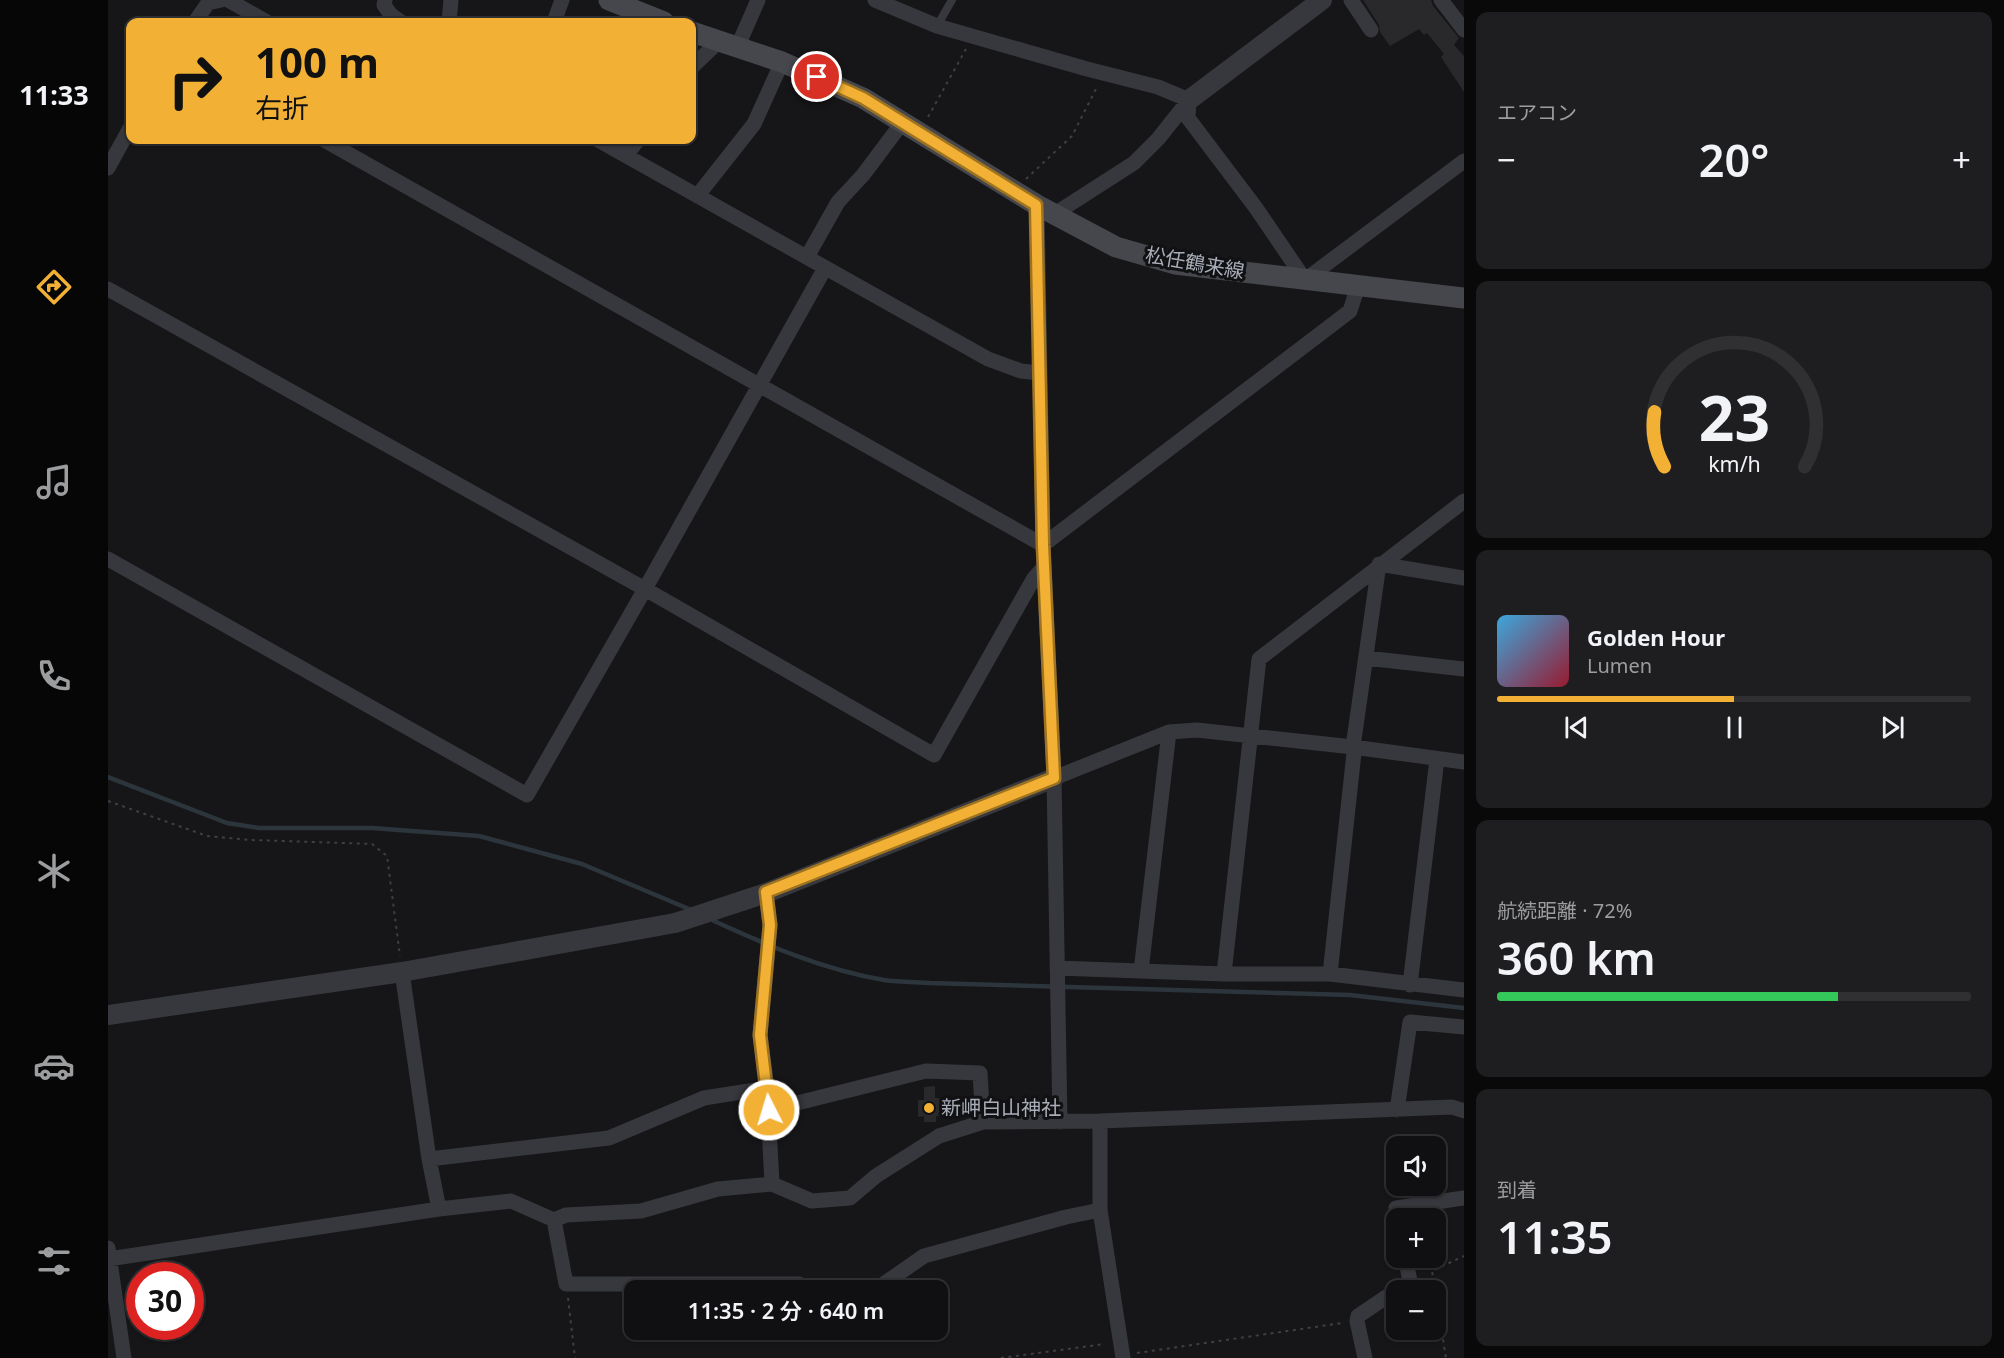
<!DOCTYPE html>
<html lang="ja">
<head>
<meta charset="utf-8">
<style>
	body { margin:0; font-family:"Noto Sans","Noto Sans JP",sans-serif; background:#1e1e20; color:#f1f3f6; height:100vh; display:flex; flex-direction:column; font-size:22px; white-space:nowrap }
	* { box-sizing:border-box; margin:0 }
	p { font-size:20px; color:#9c9d9f }
	.icon { flex:none; width:33px; height:33px; fill:none; stroke:currentColor; stroke-width:2; stroke-linecap:round; stroke-linejoin:round }
	.map { position:relative; flex:1; overflow:hidden }
	.drawer { display:flex; flex-direction:column; gap:12px; padding:12px; background:#09090a; width:540px }
	.drawer>* { flex:none }
	.hud { position:absolute; left:18px; top:18px; width:570px; height:126px; border-radius:12px; box-shadow:0 2px 4px #0004,0 0 0 2px #303032; background:#f2b134; color:#111; overflow:hidden }
	.fabs { position:absolute; left:1278px; top:1136px; display:grid; gap:12px }
	.fabs a { display:grid; place-items:center; width:60px; height:60px; border-radius:12px; background:#101012; box-shadow:0 2px 4px #0004,0 0 0 2px #303032; font-size:30px }
	.speed { position:absolute; left:18px; top:1262px; display:flex; gap:12px; font-size:30px; font-weight:700; text-align:center }
	.speed>* { display:grid; place-content:center; width:78px; height:78px; border-radius:50%; background:#101012; box-shadow:0 2px 4px #0004,0 0 0 2px #303032; line-height:1 }
	.speed .limit { border:9px solid #d22; background:#fff; color:#111 }
	.pin { position:absolute; display:grid; place-items:center; width:51px; height:51px; color:#fff; margin:-26px; border:3px solid #fff; border-radius:50%; box-shadow:0 2px 6px #0007 }
	.me { position:absolute; width:66px; margin:-33px; rotate:355deg; stroke-linejoin:round; filter:drop-shadow(0 0 4px #0008) }
	.turn { display:flex; align-items:center; gap:21px; height:126px; padding:0 30px; font-size:27px }
	.turn .icon { width:78px; height:78px; stroke-width:2.5 }
	.turn b { display:block; font-size:42px; line-height:51px }
	.big { font-size:45px; font-weight:600; line-height:1.1 }
	.drawer .widget { flex:1; display:flex; flex-direction:column; justify-content:center; gap:9px; min-width:0; padding:0 21px; border-radius:12px; background:#1e1e20 }
	.drawer .dial { align-items:center; gap:0 }
	.dial svg { height:156px; overflow:visible; fill:none; stroke:#303032; stroke-width:7; stroke-linecap:round; text-anchor:middle }
	.dial text { fill:#f1f3f6; stroke:none }
	.song { display:flex; align-items:center; gap:18px }
	.cover { width:72px; height:72px; border-radius:9px; background:linear-gradient(135deg,hsl(200 70% 55%),hsl(350 70% 35%)) }
	.played { height:6px; border-radius:3px; background:linear-gradient(90deg,#f2b134 50%,#303032 50%) }
	.keys { display:flex; justify-content:space-around; direction:ltr }
	.heat { display:flex; justify-content:space-between; align-items:center; font-size:33px; direction:ltr }
	.charge { height:9px; border-radius:4px; background:linear-gradient(90deg,#34c759 72%,#303032 0) }
	.trip { position:absolute; left:516px; top:1280px; width:324px; height:60px; border-radius:12px; background:#101012; box-shadow:0 2px 4px #0004,0 0 0 2px #303032; font-weight:600; line-height:60px; text-align:center }
	main { display:flex; flex:1; min-height:0 }
	.menu { display:flex; flex-direction:column; width:108px; justify-content:space-around; align-items:center; background:#060607; color:#9c9d9f }
	.menu .icon { width:42px; height:42px }
	.menu .active { color:#f2b134 }
	.menu b { font-size:27px; color:#f1f3f6 }
	.map>svg:first-child { display:block }
	.lines { fill:none; stroke-linecap:round; stroke-linejoin:round }
	.stream { stroke:#2c353c; stroke-width:4.5 }
	.building { fill:#29292c }
	.path { stroke:#3d3f44; stroke-width:2; stroke-dasharray:3 4.5; stroke-linecap:butt }
	.service { stroke:#37383d; stroke-width:8 }
	.minor { stroke:#37383d; stroke-width:15 }
	.tertiary { stroke:#37383d; stroke-width:20 }
	.secondary { stroke:#45474d; stroke-width:21 }
	.route-casing { stroke:#9d7322; stroke-width:15 }
	.route { stroke:#f2b134; stroke-width:10 }
	.poi-dot { fill:#f2b134; stroke:#111113; stroke-width:2 }
	.labels { text-anchor:middle; stroke-width:6; stroke-linejoin:round; paint-order:stroke }
	.street-label { font-size:20px; fill:#a8adb8; stroke:#111113 }
	.poi-label { font-size:20px; fill:#a8adb8; stroke:#111113; text-anchor:start }
</style>
</head>
<body>
<main>
<nav class="menu">
<b>11:33</b>
<svg class="icon active" aria-label="directions" viewBox="0 0 24 24"><path d="M12 3l9 9-9 9-9-9zM9 14v-3h6M13 9l2 2-2 2"/></svg>
<svg class="icon" aria-label="music" viewBox="0 0 24 24"><path d="M9 18V5l10-2v13"/><circle cx="6" cy="18" r="3"/><circle cx="16" cy="16" r="3"/></svg>
<svg class="icon" aria-label="phone" viewBox="0 0 24 24"><path d="M5 4h4l2 5-3 2q2 4 5 5l2-3 5 2v4C11 20 4 13 5 4z"/></svg>
<svg class="icon" aria-label="climate" viewBox="0 0 24 24"><path d="M12 3v18M4 7l16 10M4 17L20 7"/></svg>
<svg class="icon" aria-label="car" viewBox="0 0 24 24"><path d="M5 17H2v-5l4-1 3-4h7l3 4 3 1v5h-3M9 17h6M6 11h13"/><circle cx="7" cy="17" r="2"/><circle cx="17" cy="17" r="2"/></svg>
<svg class="icon" aria-label="filters" viewBox="0 0 24 24"><path d="M4 7h16M4 17h16"/><circle cx="9" cy="7" r="2"/><circle cx="15" cy="17" r="2"/></svg>
</nav>
<div class="map">
<svg width="1356" height="1358" viewBox="0 0 1356 1358">
	<rect width="100%" height="100%" fill="#161618"/>
	<g class="lines">
		<path class="stream" d="M0 777 119 823 151 828H264L371 836 474 864 581 909
			M606 921C661 946 716 970 776 980 791 982 807 982 822 983L1242 995 1356 1008"/>
	</g>
	<path class="building" d="M1255 0H1323L1325 6 1351 38 1346 45 1356 56V92L1333 57 1336 54 1319 33 1316 35 1311 29 1282 46 1272 32 1271 25Z
		M827 1086V1098H832L833 1116H828V1122H816V1116L810 1117V1100H816V1087Z"/>
	<g class="lines">
		<path class="path" d="M820 117 858 49
			M918 179 964 136 989 87
			M0 801 99 836 143 840 264 844 279 856 292 956
			M1327 1290 1324 1271 1356 1256
			M1328 1295 1338 1358
			M460 1298 467 1358
			M1029 1353 1234 1323
			M893 1358 997 1344"/>
		<path class="service" d="M829 26 844 0"/>
		<path class="minor" d="M120 0 159 22
			M277 0 276 5 283 15 293 22
			M767 0 829 26 979 69 1050 87 1081 100 1080 118 1148 208 1197 280 1356 161
			M1243 0 1263 30
			M1333 0 1356 30
			M87 22 100 3 113 0
			M341 22 343 0
			M446 22 454 0
			M629 48 650 0
			M584 67 611 41
			M216 140 935 545
			M490 140 880 359 913 371 931 373
			M518 155 530 140
			M0 168 22 128
			M590 195 646 124 674 62
			M929 205 935 545 946 778 952 1122
			M945 215 1026 163 1050 139 1081 100
			M699 257 730 202 755 175 794 123
			M0 289 537 589 826 755 926 578 936 567
			M935 545 1242 311 1250 286
			M0 559 419 795 537 589 717 268
			M1258 658 1356 669
			M946 778 1061 732 1089 730 1245 747 1356 762
			M658 893 662 925 652 1035 659 1088
			M949 968 1116 974H1222L1356 990
			M1033 971 1061 732
			M294 972 321 1159 331 1209
			M1116 974 1151 659 1356 501
			M1222 974 1246 753 1245 747 1271 564 1356 578
			M1302 985 1329 759
			M661 1110 818 1071 872 1073 875 1122
			M1289 1110 1302 1022 1356 1027
			M992 1121V1210L1015 1358
			M321 1159 501 1138 596 1098 659 1088 664 1184
			M1290 1218 1288 1208 1356 1198
			M446 1220 458 1215 533 1211 610 1189 664 1184 704 1201 742 1198 768 1176 831 1136 875 1122 992 1121 1344 1107 1356 1111
			M446 1220 458 1284H691L702 1290
			M0 1248 16 1358
			M0 1259 331 1209 403 1201 446 1220
			M767 1290 816 1256 958 1217 992 1210
			M1257 1358 1249 1321 1250 1316 1302 1281 1297 1257"/>
		<path class="tertiary" d="M1081 100 1214 0
			M0 1015 294 972 567 923 658 893 946 778"/>
		<path class="secondary" d="M501 0 556 22
			M584 32 674 62 755 98 929 205 1008 247 1067 264 1356 298"/>
	</g>
	<g class="lines">
		<defs>
			<path id="route" d="M661 1110 652 1035 662 925 658 892 946 778 935 545 928 205 755 98 709 77"/>
		</defs>
		<use href="#route" class="route-casing"/>
		<use href="#route" class="route"/>
	</g>
	<circle class="poi-dot" cx="821" cy="1108" r="6"/>
	<g class="labels">
		<g class="street-label">
			<text transform="translate(1087 263) rotate(10)" y="7">松任鶴来線</text>
		</g>
		<g class="poi-label">
			<text x="833" y="1115">新岬白山神社</text>
		</g>
	</g>
</svg>
<div class="fabs">
<a><svg class="icon" aria-label="sound" viewBox="0 0 24 24"><path d="M4 9h4l5-4v14l-5-4H4zM17 9q2 3 0 6"/></svg></a>
<a>+</a>
<a>−</a>
</div>
<div class="speed"><div class="limit">30</div></div>
<div class="pin" style="left:709px;top:77px;background:#d93025"><svg class="icon" aria-label="arrive" viewBox="0 0 24 24"><path d="M6 21V4h12l-3 4 3 4H6"/></svg></div>
<svg class="me" style="left:661px;top:1110px" viewBox="-20 -20 40 40"><circle r="17" fill="#f2b134" stroke="#fff" stroke-width="3"/><path d="M0-11L8 9 0 5-8 9z" fill="#fff"/></svg>
<div class="trip">11:35 · 2 分 · 640 m</div>
<div class="hud">
<div class="turn"><svg class="icon" aria-label="right" viewBox="0 0 24 24"><path d="M7 20v-9h11M14 6l5 5-5 5"/></svg><div><b>100 m</b>右折</div></div>
</div>
</div>
<section class="drawer">
<div class="widget"><p>エアコン</p>
<div class="heat"><a>−</a><b class="big">20°</b><a>+</a></div>
</div>
<div class="widget dial"><svg viewBox="0 0 100 80">
<path d="M14 69A42 42 0 1 1 86 69"/>
<path d="M14 69A42 42 0 0 1 9 41" stroke="#f2b134"/>
<text x="50" y="56" font-size="32" font-weight="700">23</text>
<text x="50" y="72" font-size="11">km/h</text>
</svg></div>
<div class="widget">
<div class="song"><i class="cover"></i><div><b>Golden Hour</b><p>Lumen</p></div></div>
<div class="played"></div>
<div class="keys"><svg class="icon" aria-label="previous" viewBox="0 0 24 24"><path d="M18 5L8 12l10 7zM5 5v14"/></svg><svg class="icon" aria-label="pause" viewBox="0 0 24 24"><path d="M8 5v14M16 5v14"/></svg><svg class="icon" aria-label="next" viewBox="0 0 24 24"><path d="M6 5l10 7-10 7zM19 5v14"/></svg></div>
</div>
<div class="widget"><p>航続距離 · 72%</p><b class="big">360 km</b><div class="charge"></div></div>
<div class="widget"><p>到着</p><b class="big">11:35</b></div>
</section>
</main>
</body>
</html>
